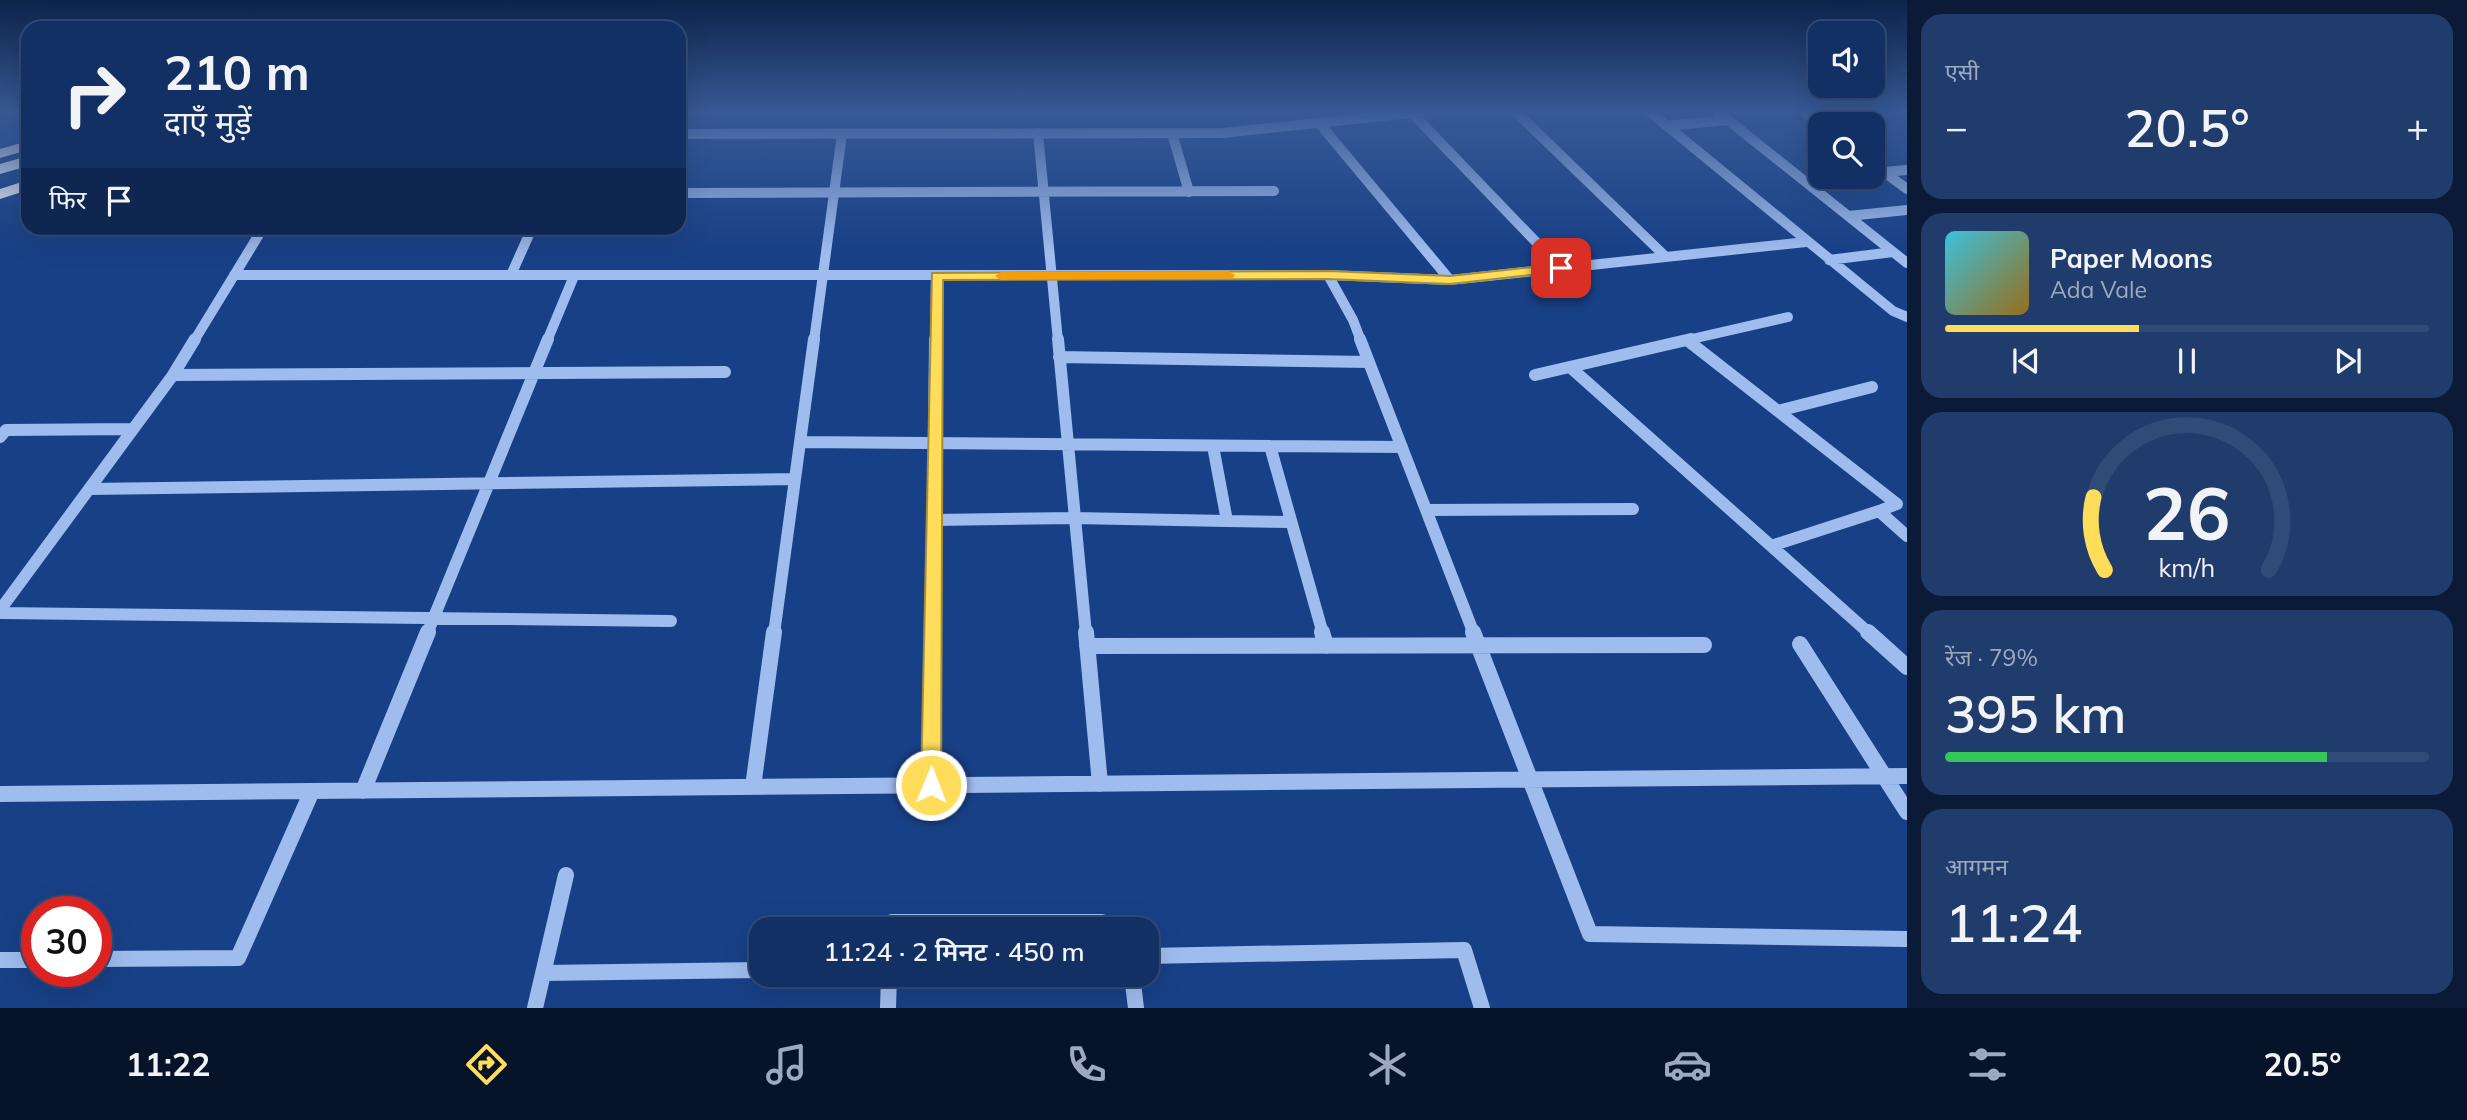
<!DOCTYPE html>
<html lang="hi">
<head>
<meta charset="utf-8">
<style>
	body { margin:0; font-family:Mulish,"Noto Sans Devanagari",sans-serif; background:#1f3c6d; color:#f1f3f6; height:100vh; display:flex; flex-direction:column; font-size:26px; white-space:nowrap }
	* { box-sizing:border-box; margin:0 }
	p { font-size:23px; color:#9ca9bf }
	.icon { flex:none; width:38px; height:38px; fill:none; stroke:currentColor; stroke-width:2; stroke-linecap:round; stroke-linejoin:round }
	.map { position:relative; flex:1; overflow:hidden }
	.details { display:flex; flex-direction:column; gap:14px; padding:14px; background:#0a1a37; width:560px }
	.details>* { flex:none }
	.hud { position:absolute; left:21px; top:21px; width:665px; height:214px; border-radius:21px; box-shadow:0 7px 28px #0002,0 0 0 2px #314b78; background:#123064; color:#f1f3f6; overflow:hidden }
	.tools { position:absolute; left:1808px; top:21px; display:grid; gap:14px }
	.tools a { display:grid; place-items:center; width:77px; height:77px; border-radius:14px; background:#123064; box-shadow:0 7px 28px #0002,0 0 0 2px #314b78; font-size:35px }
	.speed { position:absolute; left:21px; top:896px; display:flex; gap:14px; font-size:35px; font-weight:700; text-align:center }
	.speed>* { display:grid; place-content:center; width:91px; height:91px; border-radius:50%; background:#123064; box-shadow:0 7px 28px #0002,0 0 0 2px #314b78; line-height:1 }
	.speed .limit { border:10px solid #d22; background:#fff; color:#111 }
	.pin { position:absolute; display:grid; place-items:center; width:60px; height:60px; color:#fff; margin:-30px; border-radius:14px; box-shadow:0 4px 10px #0006 }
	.me { position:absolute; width:77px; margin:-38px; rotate:1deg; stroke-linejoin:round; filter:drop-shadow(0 0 5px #0008) }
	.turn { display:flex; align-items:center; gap:24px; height:147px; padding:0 28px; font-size:32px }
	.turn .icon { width:91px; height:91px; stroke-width:2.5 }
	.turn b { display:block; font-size:49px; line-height:60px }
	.then { display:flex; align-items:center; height:66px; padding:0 28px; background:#0003; gap:14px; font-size:26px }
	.big { font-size:52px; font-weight:600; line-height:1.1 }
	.details .card { flex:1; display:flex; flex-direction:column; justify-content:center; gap:10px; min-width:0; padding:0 24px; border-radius:21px; background:#1f3c6d }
	.details .dial { align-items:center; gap:0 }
	.dial svg { height:182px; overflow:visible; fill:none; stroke:#314b78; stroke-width:7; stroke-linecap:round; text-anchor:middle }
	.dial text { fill:#f1f3f6; stroke:none }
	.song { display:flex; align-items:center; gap:21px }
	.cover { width:84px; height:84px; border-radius:10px; background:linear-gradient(135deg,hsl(190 70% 55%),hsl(40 70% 35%)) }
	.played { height:7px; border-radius:4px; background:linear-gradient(90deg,#ffdc5a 40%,#314b78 40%) }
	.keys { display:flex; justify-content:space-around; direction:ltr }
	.heat { display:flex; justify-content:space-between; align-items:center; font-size:38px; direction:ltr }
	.charge { height:10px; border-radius:5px; background:linear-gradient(90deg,#34c759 79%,#314b78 0) }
	.trip { position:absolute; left:749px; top:917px; width:410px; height:70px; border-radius:21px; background:#123064; box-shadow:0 7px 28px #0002,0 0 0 2px #314b78; font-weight:600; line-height:70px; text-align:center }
	.tab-bar { display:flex; height:112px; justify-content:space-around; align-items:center; background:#071328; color:#9ca9bf }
	.tab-bar .icon { width:49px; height:49px }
	.tab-bar .selected { color:#ffdc5a }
	.tab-bar b { font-size:32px; color:#f1f3f6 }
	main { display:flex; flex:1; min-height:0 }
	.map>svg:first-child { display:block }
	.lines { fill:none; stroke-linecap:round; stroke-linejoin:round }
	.minor-far2 { stroke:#9ebced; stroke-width:10 }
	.minor-far1 { stroke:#9ebced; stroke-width:12 }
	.minor { stroke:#9ebced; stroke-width:16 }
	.highway { fill:#fff; fill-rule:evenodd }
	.route { fill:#ffdc5a; stroke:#a68f3a; stroke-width:2 }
	.slow { fill:#f59e0b }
</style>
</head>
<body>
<main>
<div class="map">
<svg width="1907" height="1008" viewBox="0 0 1907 1008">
	<rect width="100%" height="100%" fill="#184086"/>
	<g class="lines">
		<path class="minor-far2" d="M1516 112 1666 257
			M1650 112 1893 311 1907 317
			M1718 112 1907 263
			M1804 112 1820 124
			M1412 113 1561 268
			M1319 123 1450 280
			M1666 126 1728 120
			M1038 133 1058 341
			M1172 133 1189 192
			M679 134 1222 133 1420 112
			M1872 163 1907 189
			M1884 172 1907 170
			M679 193 1274 191
			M1848 216 1907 210
			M1829 260 1893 252
			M234 275H1328L1450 280 1806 242
			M511 275 532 228
			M1328 275 1353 320 1361 341
			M194 341 263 228
			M547 341 574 276
			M814 341 842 134
			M935 341 936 276
			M1683 341 1788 317"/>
		<path class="minor-far1" d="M1058 339 1086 634
			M1360 339 1474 634
			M1687 340 1897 504 1879 511 1907 536
			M1059 357 1369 362
			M1570 367 1870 634
			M173 375 725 372
			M1535 375 1691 339
			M1778 411 1872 387
			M0 437 6 430 133 429
			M800 442 1402 447
			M1270 446 1323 634
			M89 489 795 479
			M1426 510 1633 509
			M934 520 1074 518 1227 521 1213 446
			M1227 521 1291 522
			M1771 546 1879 511
			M0 610 173 375 195 339
			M0 613 671 621
			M427 634 548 339
			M774 634 814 339
			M932 634 935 339"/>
		<path class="minor" d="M1086 632 1100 784
			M1322 632 1326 646
			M1473 632 1590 934 1907 939
			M1868 632 1907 667
			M1800 644 1907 812
			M1087 646 1704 645
			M931 785 933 632
			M753 787 774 632
			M363 791 428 632
			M0 794 1907 776
			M891 929 892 922H1102L1108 929
			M1146 956 1464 950 1482 1008
			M96 959 238 958 312 791
			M0 960H37
			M543 973 761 970
			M1132 975 1136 1008
			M535 1008 566 875
			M888 1008 889 975"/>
		<path class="highway" d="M28 141V150L0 158V149Z
			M28 156V166L0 174V164Z
			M28 180V190L0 199V189Z"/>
	</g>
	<linearGradient id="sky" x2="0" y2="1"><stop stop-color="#0d234a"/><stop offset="0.44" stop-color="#375995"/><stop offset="1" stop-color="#375995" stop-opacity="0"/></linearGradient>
	<rect width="1907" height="253" fill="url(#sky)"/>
	<path class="route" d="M1561 264 1565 266V271L1450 284 1328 279 943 280 941 785 938 792 931 795 924 792 921 785 932 273 1328 271 1450 276Z"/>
	<path class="slow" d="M1228 271 1235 275 1233 278 1001 280 995 276 1001 272Z"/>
</svg>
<div class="tools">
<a><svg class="icon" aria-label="sound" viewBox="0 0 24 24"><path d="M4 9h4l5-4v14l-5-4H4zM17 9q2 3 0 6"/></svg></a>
<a><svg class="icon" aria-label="search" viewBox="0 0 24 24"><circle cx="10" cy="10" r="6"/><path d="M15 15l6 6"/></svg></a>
</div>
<div class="speed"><div class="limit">30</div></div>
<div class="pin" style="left:1561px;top:268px;background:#d93025"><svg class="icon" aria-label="arrive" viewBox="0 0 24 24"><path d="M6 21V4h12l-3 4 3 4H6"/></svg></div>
<svg class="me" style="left:931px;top:785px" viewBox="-20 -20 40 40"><circle r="17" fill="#ffdc5a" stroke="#fff" stroke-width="3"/><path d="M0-11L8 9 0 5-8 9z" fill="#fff"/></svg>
<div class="trip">11:24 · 2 मिनट · 450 m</div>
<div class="hud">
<div class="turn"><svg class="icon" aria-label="right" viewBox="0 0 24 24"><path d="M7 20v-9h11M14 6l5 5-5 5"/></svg><div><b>210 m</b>दाएँ मुड़ें</div></div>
<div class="then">फिर<svg class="icon" aria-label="arrive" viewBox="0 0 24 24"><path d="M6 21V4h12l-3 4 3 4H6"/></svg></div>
</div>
</div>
<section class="details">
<div class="card"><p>एसी</p>
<div class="heat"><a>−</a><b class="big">20.5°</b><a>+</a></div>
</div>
<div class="card">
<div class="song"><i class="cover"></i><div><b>Paper Moons</b><p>Ada Vale</p></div></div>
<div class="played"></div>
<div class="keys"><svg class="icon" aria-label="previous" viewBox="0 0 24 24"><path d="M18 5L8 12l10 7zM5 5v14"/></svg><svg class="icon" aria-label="pause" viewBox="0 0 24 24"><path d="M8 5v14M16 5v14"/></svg><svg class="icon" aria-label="next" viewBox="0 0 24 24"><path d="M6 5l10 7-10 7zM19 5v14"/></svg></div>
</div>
<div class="card dial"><svg viewBox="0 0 100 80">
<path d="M14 69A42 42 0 1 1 86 69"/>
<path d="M14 69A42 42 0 0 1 9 37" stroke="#ffdc5a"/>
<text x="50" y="56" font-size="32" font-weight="700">26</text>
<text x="50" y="72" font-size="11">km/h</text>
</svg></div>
<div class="card"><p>रेंज · 79%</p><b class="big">395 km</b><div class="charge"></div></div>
<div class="card"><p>आगमन</p><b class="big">11:24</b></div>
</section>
</main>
<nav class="tab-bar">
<b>11:22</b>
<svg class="icon selected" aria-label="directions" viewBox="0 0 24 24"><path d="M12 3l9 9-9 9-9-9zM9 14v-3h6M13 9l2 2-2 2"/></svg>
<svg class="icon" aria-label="music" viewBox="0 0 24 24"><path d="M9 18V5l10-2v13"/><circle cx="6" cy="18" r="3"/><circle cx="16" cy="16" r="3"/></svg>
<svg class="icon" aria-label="phone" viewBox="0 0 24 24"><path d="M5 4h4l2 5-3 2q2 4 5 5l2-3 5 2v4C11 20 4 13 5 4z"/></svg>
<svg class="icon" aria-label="climate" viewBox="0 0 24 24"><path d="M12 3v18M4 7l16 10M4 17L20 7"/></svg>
<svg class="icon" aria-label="car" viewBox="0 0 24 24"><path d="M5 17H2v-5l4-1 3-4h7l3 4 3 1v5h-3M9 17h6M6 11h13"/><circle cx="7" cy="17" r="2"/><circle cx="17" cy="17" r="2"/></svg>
<svg class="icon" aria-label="filters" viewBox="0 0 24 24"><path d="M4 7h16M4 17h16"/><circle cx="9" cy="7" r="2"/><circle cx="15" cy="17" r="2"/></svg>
<b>20.5°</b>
</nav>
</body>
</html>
